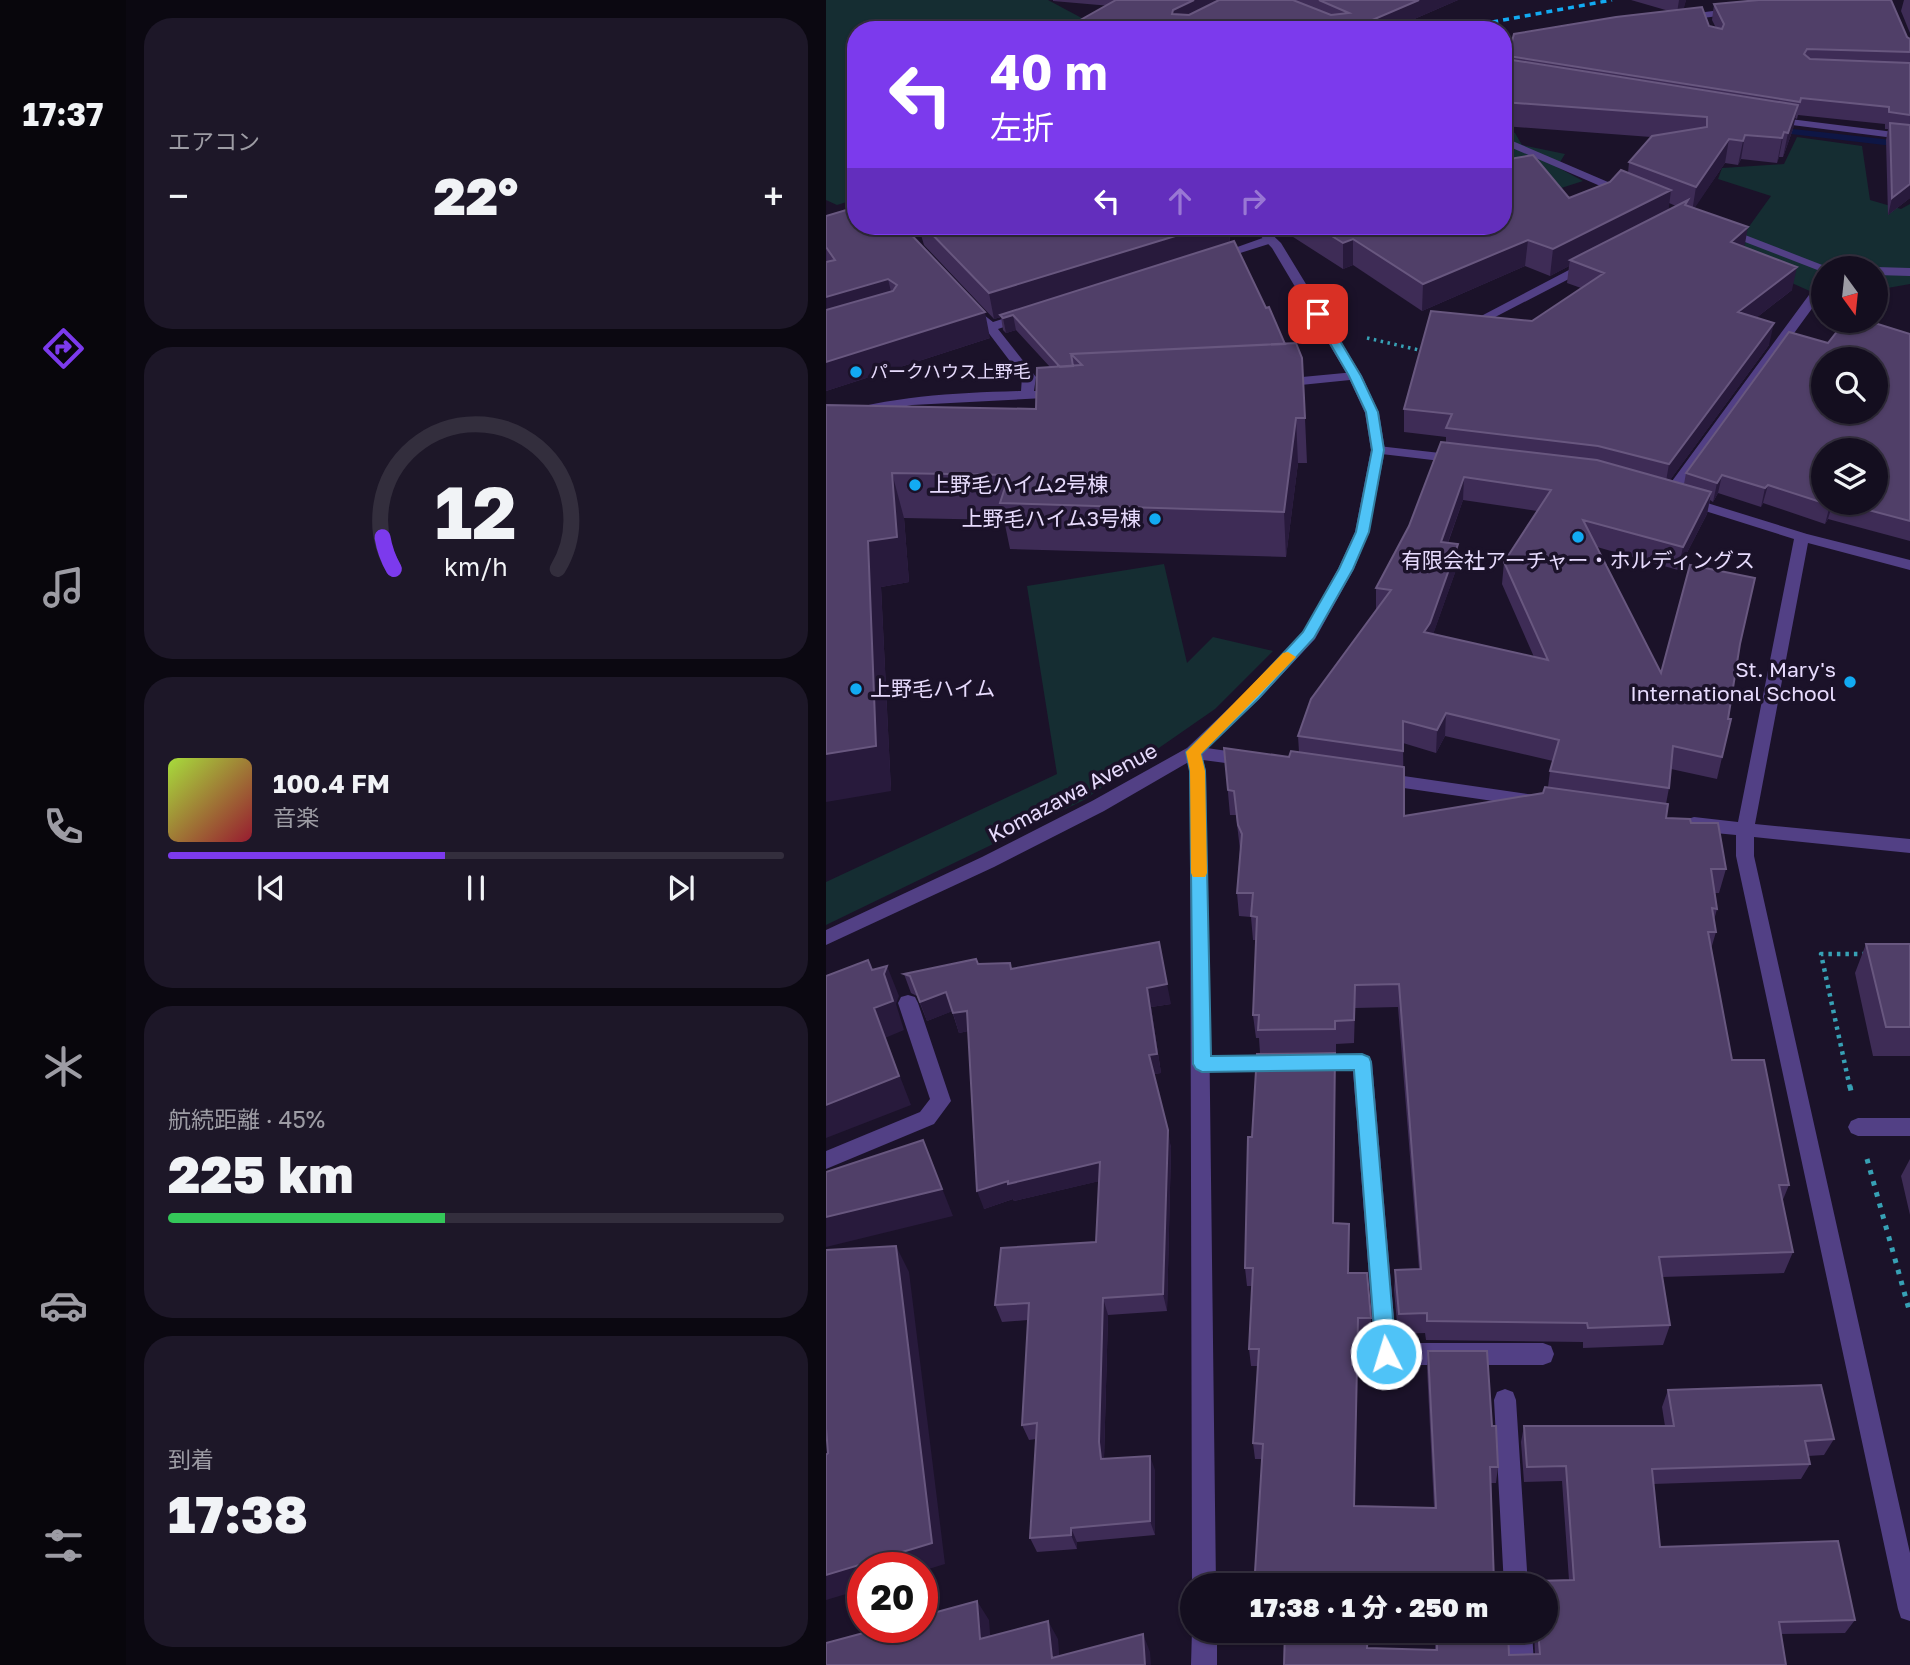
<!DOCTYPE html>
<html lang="ja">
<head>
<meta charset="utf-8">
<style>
	body { margin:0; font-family:"Golos Text","Noto Sans JP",sans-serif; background:#1d1728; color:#f1f3f6; height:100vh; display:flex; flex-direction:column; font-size:26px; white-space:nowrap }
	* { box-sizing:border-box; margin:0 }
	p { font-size:23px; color:#9d9ca4 }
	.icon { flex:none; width:38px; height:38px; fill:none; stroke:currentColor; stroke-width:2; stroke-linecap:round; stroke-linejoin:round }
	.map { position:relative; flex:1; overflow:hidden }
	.details { display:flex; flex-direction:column; gap:18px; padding:18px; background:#0b0811; width:700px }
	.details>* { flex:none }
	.hud { position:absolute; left:21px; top:21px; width:665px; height:214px; border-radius:28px; box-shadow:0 2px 5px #0004,0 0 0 2px #332e3d; background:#7c3aed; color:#fff; overflow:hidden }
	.needle { width:46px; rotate:165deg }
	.fabs { position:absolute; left:985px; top:256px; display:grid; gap:14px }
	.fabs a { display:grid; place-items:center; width:77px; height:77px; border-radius:50%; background:#140e1f; box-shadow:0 2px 5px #0004,0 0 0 2px #332e3d; font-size:35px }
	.speed { position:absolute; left:21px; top:1552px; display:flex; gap:14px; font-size:35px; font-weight:700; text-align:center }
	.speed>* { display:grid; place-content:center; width:91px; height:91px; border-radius:50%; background:#140e1f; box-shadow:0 2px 5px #0004,0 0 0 2px #332e3d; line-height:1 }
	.speed .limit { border:10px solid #d22; background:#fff; color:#111 }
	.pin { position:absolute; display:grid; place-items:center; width:60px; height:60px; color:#fff; margin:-30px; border-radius:14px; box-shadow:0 4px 10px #0006 }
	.me { position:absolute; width:77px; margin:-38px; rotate:355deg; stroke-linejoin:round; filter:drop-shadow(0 0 5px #0008) }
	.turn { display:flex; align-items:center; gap:24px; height:147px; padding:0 28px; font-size:32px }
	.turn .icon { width:91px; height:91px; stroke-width:2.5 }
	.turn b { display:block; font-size:49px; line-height:60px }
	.lanes { display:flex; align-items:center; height:66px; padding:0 28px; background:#0003; justify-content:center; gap:35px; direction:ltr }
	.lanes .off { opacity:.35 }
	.big { font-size:52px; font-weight:800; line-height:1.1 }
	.details .tile { flex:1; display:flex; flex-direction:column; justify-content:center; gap:10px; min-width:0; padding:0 24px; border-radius:28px; background:#1d1728 }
	.details .dial { align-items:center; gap:0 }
	.dial svg { height:182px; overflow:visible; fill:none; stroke:#332e3d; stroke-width:7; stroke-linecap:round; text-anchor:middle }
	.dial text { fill:#f1f3f6; stroke:none }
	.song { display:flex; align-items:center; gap:21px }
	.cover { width:84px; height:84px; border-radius:10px; background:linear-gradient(135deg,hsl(80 70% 55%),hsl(350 70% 35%)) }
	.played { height:7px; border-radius:4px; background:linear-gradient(90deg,#7c3aed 45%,#332e3d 45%) }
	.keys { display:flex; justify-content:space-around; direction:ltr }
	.heat { display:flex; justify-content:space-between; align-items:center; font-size:38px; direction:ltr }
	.charge { height:10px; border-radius:5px; background:linear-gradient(90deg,#34c759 45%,#332e3d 0) }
	.trip { position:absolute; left:354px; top:1573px; width:378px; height:70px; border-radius:35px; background:#140e1f; box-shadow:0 2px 5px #0004,0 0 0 2px #332e3d; font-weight:800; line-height:70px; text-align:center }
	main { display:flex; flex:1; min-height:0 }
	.tab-bar { display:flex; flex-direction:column; width:126px; justify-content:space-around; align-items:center; background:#08060c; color:#9d9ca4 }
	.tab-bar .icon { width:49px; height:49px }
	.tab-bar .active { color:#7c3aed }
	.tab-bar b { font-size:32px; color:#f1f3f6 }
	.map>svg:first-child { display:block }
	.green { fill:#152d32 }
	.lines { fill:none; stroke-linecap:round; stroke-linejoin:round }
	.stream { fill:#0e1645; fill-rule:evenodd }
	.path-far2 { stroke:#37a1b5; stroke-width:3.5; stroke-dasharray:2.5 4.5; stroke-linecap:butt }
	.path-far1 { stroke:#37a1b5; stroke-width:4.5; stroke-dasharray:3.5 5; stroke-linecap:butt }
	.path { stroke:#37a1b5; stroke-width:5; stroke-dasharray:4.5 7; stroke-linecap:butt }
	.service { fill:#524085; fill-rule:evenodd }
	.minor { fill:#524085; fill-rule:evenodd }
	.tertiary { fill:#524085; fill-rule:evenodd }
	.rail { stroke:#12aaf2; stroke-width:3.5; stroke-dasharray:6 5; stroke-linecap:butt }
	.wall { fill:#3e2c56; fill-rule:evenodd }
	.shaded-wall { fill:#281a3c }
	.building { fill:#503f68; stroke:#68577f; stroke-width:2; fill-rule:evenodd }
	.route { fill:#4fc3f7; stroke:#337fa1; stroke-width:2 }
	.slow { fill:#f59e0b }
	.poi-dot { fill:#12aaf2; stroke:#1b1229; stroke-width:2.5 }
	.labels { text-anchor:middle; stroke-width:7; stroke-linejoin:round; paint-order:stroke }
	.far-poi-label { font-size:18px; fill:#e7dbfd; stroke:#1b1229; text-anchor:start }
	.poi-label { font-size:21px; fill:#e7dbfd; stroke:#1b1229; text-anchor:start }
	.street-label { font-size:21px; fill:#e7dbfd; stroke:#1b1229 }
</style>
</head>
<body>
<main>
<nav class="tab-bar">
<b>17:37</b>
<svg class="icon active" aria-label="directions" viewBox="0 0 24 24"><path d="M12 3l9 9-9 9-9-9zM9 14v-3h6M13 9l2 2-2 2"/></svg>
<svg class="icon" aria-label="music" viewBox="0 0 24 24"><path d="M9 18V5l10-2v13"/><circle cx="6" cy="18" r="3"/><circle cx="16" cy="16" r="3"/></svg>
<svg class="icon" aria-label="phone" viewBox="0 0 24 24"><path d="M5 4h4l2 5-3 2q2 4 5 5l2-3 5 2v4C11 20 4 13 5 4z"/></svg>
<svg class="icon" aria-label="climate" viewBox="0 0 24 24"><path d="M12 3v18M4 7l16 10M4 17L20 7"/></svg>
<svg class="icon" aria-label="car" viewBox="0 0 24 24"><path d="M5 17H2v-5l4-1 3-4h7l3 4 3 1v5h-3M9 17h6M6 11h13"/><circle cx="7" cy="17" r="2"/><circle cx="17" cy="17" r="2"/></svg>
<svg class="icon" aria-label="filters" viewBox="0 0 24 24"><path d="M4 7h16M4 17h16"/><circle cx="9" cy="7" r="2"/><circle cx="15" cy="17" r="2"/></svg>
</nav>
<section class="details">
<div class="tile"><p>エアコン</p>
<div class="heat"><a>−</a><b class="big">22°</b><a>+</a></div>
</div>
<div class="tile dial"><svg viewBox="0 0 100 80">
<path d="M14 69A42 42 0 1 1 86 69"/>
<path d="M14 69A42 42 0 0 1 9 55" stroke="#7c3aed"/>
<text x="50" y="56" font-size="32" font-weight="700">12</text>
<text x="50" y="72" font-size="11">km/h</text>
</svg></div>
<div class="tile">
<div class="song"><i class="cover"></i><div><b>100.4 FM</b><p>音楽</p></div></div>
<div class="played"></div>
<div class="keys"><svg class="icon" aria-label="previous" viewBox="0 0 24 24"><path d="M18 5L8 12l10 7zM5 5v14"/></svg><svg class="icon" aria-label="pause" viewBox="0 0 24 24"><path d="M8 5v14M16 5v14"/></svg><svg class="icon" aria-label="next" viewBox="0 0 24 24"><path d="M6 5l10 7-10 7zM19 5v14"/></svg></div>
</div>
<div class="tile"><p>航続距離 · 45%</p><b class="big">225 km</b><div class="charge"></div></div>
<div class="tile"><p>到着</p><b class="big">17:38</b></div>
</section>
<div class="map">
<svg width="1084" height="1665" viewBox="0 0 1084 1665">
	<rect width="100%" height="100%" fill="#1b1229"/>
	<path class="green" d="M0 0H222L265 23 259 30H30V199L11 205 0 200Z
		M677 129 689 133 696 145 739 154 731 167 757 181 732 189 677 172Z
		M971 137 1036 146 1044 200 1075 209 1084 204V284L1050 290V268H998L997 297 926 265 912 242 945 196 892 179 896 168 958 164Z
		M338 564 361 663 387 637 447 651 389 709 258 800 0 925V882L231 774 201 586Z"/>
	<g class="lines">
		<path class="stream" d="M950 127 1084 142V148L947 132 946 130Z"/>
		<path class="path-far2" d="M541 338 593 350 600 348"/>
		<path class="path-far1" d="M1024 1088 995 954H1041"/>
		<path class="path" d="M1024 1086 1026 1096
			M1041 1159 1084 1313"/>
		<path class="service" d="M82 995 89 997 92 1003 125 1101 108 1124 0 1169V1151L94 1112 104 1099 72 1003 75 997Z
			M536 1054 543 1056 546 1062 570 1343H717L725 1346 728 1354 725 1362 717 1365H560L552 1362 549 1354 527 1071H485L478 1069 475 1063 478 1057 485 1055Z
			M454 1055 461 1057 464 1063 461 1069 454 1071 376 1072 369 1070 366 1064 369 1058 376 1056Z
			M1032 1118H1084V1136H1032L1025 1133 1022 1127 1025 1121Z"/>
		<path class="minor" d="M911 8 914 9V13L855 21 850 18 855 15Z
			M709 35 713 36V40L677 46V40Z
			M677 137 803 191 805 193 795 195 677 144Z
			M893 228H901L1004 268 994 271 893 232Z
			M445 235 449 236V242L392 260 386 256Z
			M762 260 768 264 766 267 648 328 644 329 638 325Z
			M1050 267 1084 268V276L1050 275Z
			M998 279V292L848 498H838V492L994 280Z
			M198 312 202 313V319L172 329 210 377 208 391H237V397L86 405 32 415 0 424V416C64 396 128 393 195 391L196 377 152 319 158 315 167 322Z
			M529 372 534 373V379L455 387 448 383 455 379Z
			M552 446 632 455 639 459 632 463 547 453V447Z
			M862 497 981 534 1084 560V570L982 543 929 824 1084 839V853L928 837V856L1084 1553V1621L1075 1618 1072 1609 910 856V835L868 831 862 829 859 824 862 819 868 817 912 822 968 539 857 504 855 501Z
			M367 746 422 754 430 760 422 766 377 760 380 771 390 1586H366L364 771 359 752Z
			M557 773 709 795 715 796 718 801 715 806 709 807 557 785 549 779Z
			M679 1389 687 1392 690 1400 702 1586H678L668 1400 671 1392Z
			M366 1630 391 1631V1665H365Z
			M680 1631H706L708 1665H682Z"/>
		<path class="tertiary" d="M947 117 1084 134V140L943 122V118Z
			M425 226H437L455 243 536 376 553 413 559 450 543 532 528 569 489 639 434 698 373 756 278 811 168 867 0 945V930L156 857 266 801 361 748 422 690 477 632 512 569 529 532 545 450 539 413 522 376 446 248Z"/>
		<path class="rail" d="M593 30 631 22
			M623 30 786 0"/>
	</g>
	<path class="wall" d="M227 0H632L563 30 227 1Z
		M805 0H860L857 9 883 26 890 28 886 20 888 4 1081 37 1084 39V198L1062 215 1060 140 1062 129H1059V124L972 115 971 119 969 118 967 129 957 157H953L951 163 915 159 912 165 899 163 868 208 918 247 966 290 930 318 943 345 844 480 858 484 860 473 1002 343 1084 334V541L1002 519 999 524 937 503 935 507 892 493 887 502 884 500 881 514 852 570 771 547 835 673 914 644 902 719H905L891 779 845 769 843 788 840 804V818L865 823 900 869 893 893H889L891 909 888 920 890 932 885 949 906 1060 963 1185 956 1202 967 1252 958 1273 836 1277 844 1325 837 1345 757 1348V1342L600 1340 599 1333 572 1334 568 1290 569 1270 593 1269 572 1007 529 1008 528 1043 510 1044V1052L434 1053 433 1038H430L427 1015 430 940H427L425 917 413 916 411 893 414 850 410 815H404L398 748 463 757 473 752 472 736 550 610V588L583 526 620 442V437L578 432V409L706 321 755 288 741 283 743 266 724 276 699 266 596 311 527 265 517 269 450 226H677L743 198 784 182 802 173 803 162 825 137 677 126V68L682 60V56L843 11ZM843 203 850 206 842 210ZM1050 450V502H998ZM637 500 711 511 678 562 676 584 708 657 607 634 631 567 622 543ZM619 736 727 761 724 771 722 787 717 793 578 816 577 743 610 753Z
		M1078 0H1084V33L1075 11Z
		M0 216 30 226H403L404 242 479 418 481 463H472L460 557 184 549 178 520 78 518 83 582 55 587 65 791 0 405 210 409 224 367 190 330 180 333 177 330 175 317 168 319 98 245 95 235 88 237 164 338 0 391Z
		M1040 944H1084V1056H1047L1029 973Z
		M186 969 345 1004 325 1007 335 1073 328 1074 345 1148 341 1311 282 1315 278 1459 329 1470V1535L251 1542V1549L211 1552 204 1538 210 1439 203 1440 196 1425 202 1320 176 1322 169 1305 270 1242 273 1181 188 1201 187 1199 158 1209 142 1031 133 1033 126 1011 101 1021 91 996 85 993 78 974Z
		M509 1073 508 1223 523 1224V1273L545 1318V1335H532L528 1506 608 1508 601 1368 602 1351 666 1426 672 1467 670 1483H665L668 1582 743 1580 736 1481 698 1482 695 1442 698 1426H839L836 1407 842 1390 1008 1439 998 1455 982 1456 984 1464 975 1479 827 1484 834 1547 1029 1620 1019 1633 955 1634 960 1665H458L542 1648 609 1650V1631H682L683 1655 709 1654 708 1631H719V1586L431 1585 429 1572 436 1459H429L427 1443 432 1366H425L423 1349 426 1286H421L419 1268 426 1137Z
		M1084 1159V1215L1075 1176Z"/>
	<path class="shaded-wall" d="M368 0H403L348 30 346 14 347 10Z
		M593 0H632L563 30H523Z
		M853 0H860L857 12 851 13Z
		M972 105 967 129 957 157 962 133Z
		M958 132 953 157 951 163 956 138Z
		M919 135 915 159 912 165 917 141Z
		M903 139 899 163 866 212 870 187Z
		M1084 184V198L1062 215 1066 198Z
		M845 190 842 215 744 260 743 266 724 276 727 249Z
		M73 226H93L95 235 78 241Z
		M382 226H403L404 245 168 319 163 293Z
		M922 227 918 249 905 242Z
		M527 239V265L517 269V243Z
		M702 240 699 266 596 311 597 284Z
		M971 267 966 290 908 335 912 312Z
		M62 279 68 304 0 325V297Z
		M159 312 164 338 0 391V362Z
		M187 315 190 330 180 333 177 318Z
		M948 323 943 345 839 487 843 464Z
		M470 418 472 463 460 557 458 512Z
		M66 473 78 518 83 582 55 587 65 791 0 802V754L42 541Z
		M896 475 892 493 887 502 891 483Z
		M638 477 637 500 614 564 615 542Z
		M942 485 937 503 935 507 939 488Z
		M885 492 881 514 852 570 857 547Z
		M1007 502 1002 519 999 524 1004 505Z
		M632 544 631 567 603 646 598 632Z
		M620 713 619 736 610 753 611 730Z
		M61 966 73 996 70 1004 78 1030 59 1038 85 1105 0 1138V1105L48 1008Z
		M341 984 345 1004 325 1007 335 1073 327 1074 323 1055 321 988Z
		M120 992 127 1011 101 1021 94 1002Z
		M141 1011 147 1030 133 1033 127 1013Z
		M509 1053V1073L508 1242 507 1223Z
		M342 1130 345 1148 341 1311 337 1294Z
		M97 1140 127 1216 0 1247V1217Z
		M274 1162 278 1180 188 1201 187 1199 158 1209 151 1191 182 1181Z
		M70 1246 83 1272 119 1564 96 1571V1568H37V1589L0 1600V1575Z
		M277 1298 282 1315 278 1457 280 1474 275 1459 273 1442Z
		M324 1456 329 1470V1535L324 1521Z
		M245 1528 251 1542V1549L245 1535Z
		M151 1601 163 1620 166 1658 154 1639Z
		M222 1621 232 1639 234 1665 226 1658Z
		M317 1634 324 1652 325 1665H319Z"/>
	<path class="building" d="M290 0H368L347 10 346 14 363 15 393 0H467L505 15 523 13 493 0H593L523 30H240L242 27Z
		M933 0H1065L1081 37 1084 39V52L981 49 978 54 984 59 1084 63V115L1063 112V107L975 98 974 102 682 56 688 34 790 17 876 7 883 26 896 29 898 24 888 4Z
		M680 59 972 105 962 133 958 132 956 138 919 135 917 141 903 139 870 187 803 162 826 136 881 127V117L677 102V68Z
		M1064 123 1084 125V184L1066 198Z
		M707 155 743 198 784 182 795 170 845 190 727 249 702 240 597 284 527 239 517 243 490 226H677V160Z
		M862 200 859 205 922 227 905 242 971 267 912 312 948 323 843 464 772 446 620 428 626 414 578 409 605 311 706 321 778 273 744 260Z
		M30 207V226H77L159 312 0 362V310L67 291 71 285 62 279 0 297V262L9 260 0 247V216Z
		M98 226H382L163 293Z
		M408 241 440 308 443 307 459 344 245 354 247 366 234 367 187 315 177 318 174 315Z
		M1020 320H1039L1084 334V521L1012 502H1050V450H998V502H1006L1004 505 942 485 939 488 896 475 891 483 860 473 963 332 1002 343ZM998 359H1050V411H998Z
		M470 343 476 358 479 418H470L458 512 174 503 183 475 66 473 71 537 42 541 50 746 0 754V405L210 409 211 368 256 365 245 354Z
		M615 442 771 460 885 492 857 547 757 520 835 673 864 565 929 578 914 644 902 719H905L896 757 847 746 843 788 724 771 733 740 620 713 611 730 577 721V751L472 736 485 699 565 590 550 588 583 526ZM638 477 725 490 678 562 722 660 598 632 604 623 632 544 615 542Z
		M398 748 463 757 465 751 578 767V816L717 793 719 787 842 804 840 818 864 819 865 823H892L900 869H885L891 909 886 908 890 932H882L906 1060H938L963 1185H953L967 1252 833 1257 844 1325 762 1328 761 1323 601 1321V1313L573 1314 569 1270 595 1269 573 984 529 985 528 1020 509 1021V1029L432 1030 433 1015H427L431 917 425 916 427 893H411L416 834 412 825 408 791 402 790Z
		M333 942 341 984 321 988 331 1054 323 1055 342 1130 337 1294 277 1298 273 1442 275 1459 324 1456V1521L245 1528V1535L204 1538 211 1423 196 1425 203 1303 169 1305 175 1248 270 1242 274 1162 182 1184V1181L151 1191 141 1011 127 1013 120 992 94 1002 84 976 78 974 150 959 152 964 184 963 185 969Z
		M1040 944H1084V1027H1060Z
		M42 960 46 970 61 966 58 974 67 1001 48 1008 73 1076 0 1105V976Z
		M509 1053 507 1223 523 1224 522 1273H541L545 1318H532L528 1506 610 1508 602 1351H661L666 1426H670L672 1467H664L668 1582 748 1580 740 1466 701 1467 698 1426H848L842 1390 995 1385 1008 1439 979 1441 984 1464 826 1469 834 1547 1012 1541 1029 1620 953 1622 960 1665H458L459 1631H542L541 1648 611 1650V1631H682L683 1655 714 1654 712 1631H719V1586H611V1580H542V1586H461V1572H429L437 1444 427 1443 433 1349H423L427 1268H419L422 1137H426L431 1054Z
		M97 1140 116 1189 0 1217V1172Z
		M70 1246 106 1543 0 1575V1455L2 1453 0 1428V1250Z
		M151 1601 154 1639 222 1621 226 1658 317 1634 319 1665H0V1643L56 1628H96V1616Z"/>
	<path class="route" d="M492 311 498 314 535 376 552 412 558 450 543 532 527 569 488 638 433 698 375 754 379 771 385 1056 536 1054 543 1057 545 1062 570 1354 567 1361 560 1364 553 1361 550 1354 528 1070 376 1072 370 1069 367 1064 364 771 360 752 423 690 477 632 513 569 530 532 546 450 540 412 523 376 487 314Z"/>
	<path class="slow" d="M462 652 470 657 467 660 375 754 379 771 381 873 379 877H367L365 873 364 771 360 752 457 653Z"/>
	<g class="poi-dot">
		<circle cx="30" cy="372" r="7"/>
		<circle cx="89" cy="485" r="7"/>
		<circle cx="329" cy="519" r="7"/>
		<circle cx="752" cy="537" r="7"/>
		<circle cx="1024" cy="682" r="7"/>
		<circle cx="30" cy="689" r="7"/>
	</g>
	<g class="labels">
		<g class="far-poi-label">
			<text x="44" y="378">パークハウス上野毛</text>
		</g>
		<g class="poi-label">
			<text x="103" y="492">上野毛ハイム2号棟</text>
			<text x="315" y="526" text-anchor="end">上野毛ハイム3号棟</text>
			<text x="752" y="568" text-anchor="middle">有限会社アーチャー・ホルディングス</text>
			<text x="1010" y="677" text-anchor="end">St. Mary's<tspan x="1010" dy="24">International School</tspan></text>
			<text x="44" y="696">上野毛ハイム</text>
		</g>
		<g class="street-label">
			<text transform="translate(247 793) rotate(-28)" y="7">Komazawa Avenue</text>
		</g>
	</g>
</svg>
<div class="fabs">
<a><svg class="needle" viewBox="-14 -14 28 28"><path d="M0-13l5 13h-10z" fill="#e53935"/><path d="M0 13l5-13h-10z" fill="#9d9ca4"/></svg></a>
<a><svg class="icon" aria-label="search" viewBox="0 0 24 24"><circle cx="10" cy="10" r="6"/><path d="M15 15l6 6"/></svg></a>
<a><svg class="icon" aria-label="layers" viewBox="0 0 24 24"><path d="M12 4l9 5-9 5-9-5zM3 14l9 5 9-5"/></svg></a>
</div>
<div class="speed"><div class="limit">20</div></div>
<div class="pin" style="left:492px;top:314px;background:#d93025"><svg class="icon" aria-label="arrive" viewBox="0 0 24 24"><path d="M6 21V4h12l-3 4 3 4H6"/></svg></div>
<svg class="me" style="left:560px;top:1354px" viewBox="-20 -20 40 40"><circle r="17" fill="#4fc3f7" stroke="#fff" stroke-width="3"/><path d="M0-11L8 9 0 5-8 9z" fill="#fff"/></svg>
<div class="trip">17:38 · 1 分 · 250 m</div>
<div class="hud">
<div class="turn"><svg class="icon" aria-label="left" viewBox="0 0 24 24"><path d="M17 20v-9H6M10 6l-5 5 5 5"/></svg><div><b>40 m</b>左折</div></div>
<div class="lanes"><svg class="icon" aria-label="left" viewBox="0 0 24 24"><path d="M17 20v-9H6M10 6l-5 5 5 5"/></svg><svg class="icon off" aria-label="ahead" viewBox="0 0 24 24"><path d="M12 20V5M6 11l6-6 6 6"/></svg><svg class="icon off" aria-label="right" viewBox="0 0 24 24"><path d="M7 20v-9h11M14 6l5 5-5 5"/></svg></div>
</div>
</div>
</main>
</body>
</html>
